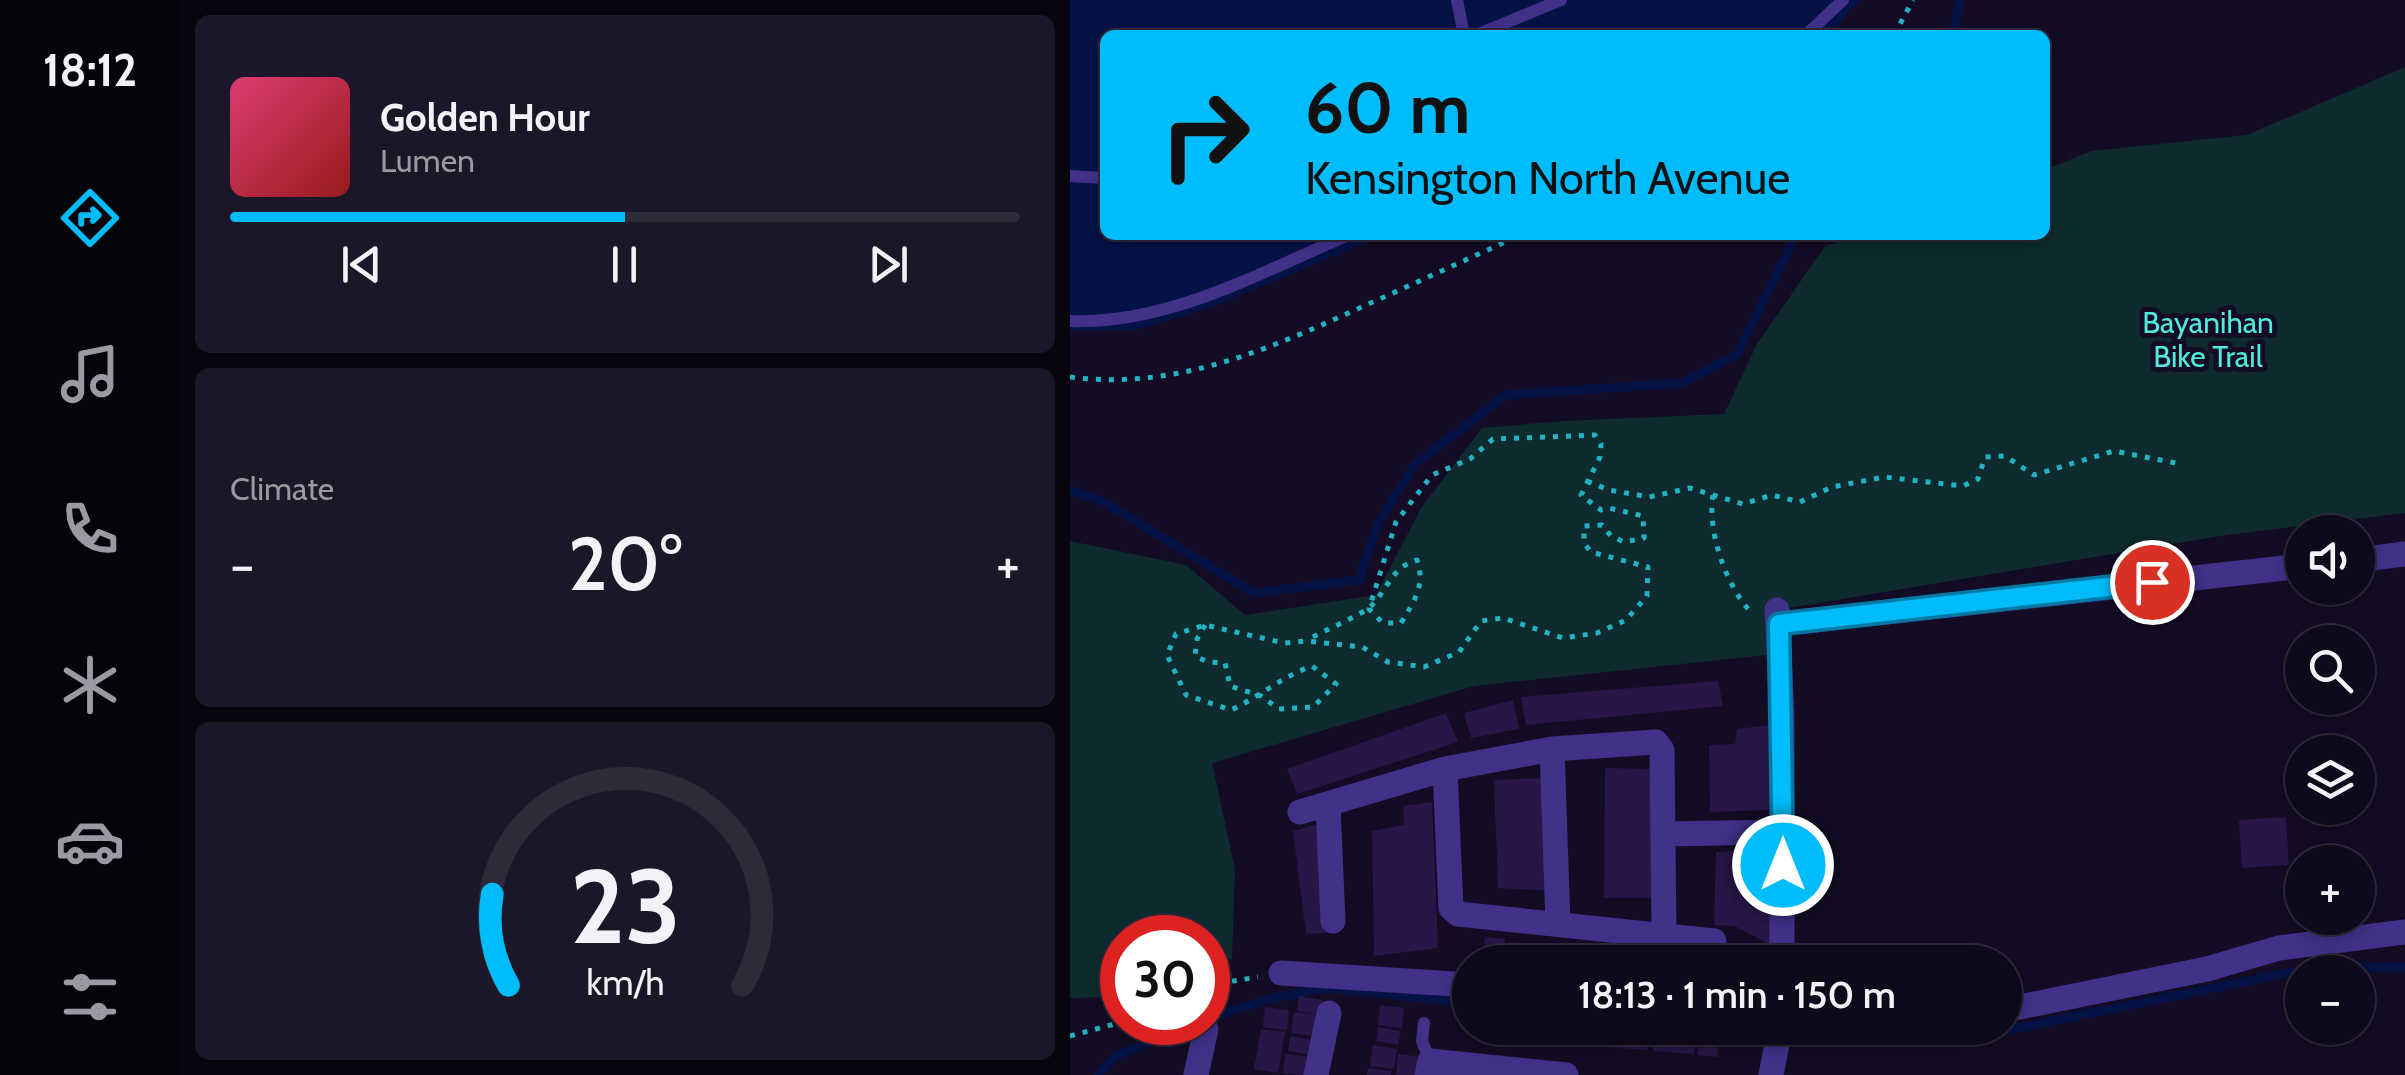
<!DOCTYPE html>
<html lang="en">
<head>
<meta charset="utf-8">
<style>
	body { margin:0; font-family:Cabin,sans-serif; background:#1c1728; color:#f1f3f6; height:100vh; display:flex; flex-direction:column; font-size:38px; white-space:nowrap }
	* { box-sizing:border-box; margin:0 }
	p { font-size:32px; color:#9b9aa3 }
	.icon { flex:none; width:55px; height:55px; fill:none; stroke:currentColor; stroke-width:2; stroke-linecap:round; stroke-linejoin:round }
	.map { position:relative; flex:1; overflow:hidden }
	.drawer { display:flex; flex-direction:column; gap:15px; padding:15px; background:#08050f; width:890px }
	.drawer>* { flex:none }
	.guide { position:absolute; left:30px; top:30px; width:950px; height:210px; border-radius:15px; box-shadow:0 5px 15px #0003,0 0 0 2px #2e2a3a; background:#00bcfa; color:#111; overflow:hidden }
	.tools { position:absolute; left:1215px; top:515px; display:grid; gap:20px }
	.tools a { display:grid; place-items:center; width:90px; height:90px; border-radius:50%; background:#0e091b; box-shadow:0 5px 15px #0003,0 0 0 2px #2e2a3a; font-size:50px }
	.speed { position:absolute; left:30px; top:915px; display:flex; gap:20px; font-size:50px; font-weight:700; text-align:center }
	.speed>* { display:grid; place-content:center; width:130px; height:130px; border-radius:50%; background:#0e091b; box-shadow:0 5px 15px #0003,0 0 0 2px #2e2a3a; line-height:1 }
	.speed .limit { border:15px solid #d22; background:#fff; color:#111 }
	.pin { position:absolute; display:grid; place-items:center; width:85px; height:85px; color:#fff; margin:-42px; border:5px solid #fff; border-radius:50%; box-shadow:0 2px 10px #0007 }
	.me { position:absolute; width:110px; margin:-55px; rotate:0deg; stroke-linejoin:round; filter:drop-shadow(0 0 8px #0008) }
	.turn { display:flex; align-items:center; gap:35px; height:210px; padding:0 40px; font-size:45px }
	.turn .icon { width:130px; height:130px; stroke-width:2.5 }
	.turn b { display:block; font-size:70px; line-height:85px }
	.big { font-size:75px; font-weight:600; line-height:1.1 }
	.drawer .widget { flex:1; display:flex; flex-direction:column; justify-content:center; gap:15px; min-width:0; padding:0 35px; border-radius:15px; background:#1c1728 }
	.drawer .dial { align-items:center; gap:0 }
	.dial svg { height:260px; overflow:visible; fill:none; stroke:#2e2a3a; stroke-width:7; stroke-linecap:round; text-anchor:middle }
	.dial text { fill:#f1f3f6; stroke:none }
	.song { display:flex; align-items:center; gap:30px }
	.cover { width:120px; height:120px; border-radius:15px; background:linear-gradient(135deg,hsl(340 70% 55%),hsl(0 70% 35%)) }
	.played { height:10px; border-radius:5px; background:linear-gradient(90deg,#00bcfa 50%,#2e2a3a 50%) }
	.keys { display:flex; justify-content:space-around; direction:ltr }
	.heat { display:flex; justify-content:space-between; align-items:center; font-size:55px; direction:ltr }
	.trip { position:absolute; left:382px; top:945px; width:570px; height:100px; border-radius:50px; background:#0e091b; box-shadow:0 5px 15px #0003,0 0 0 2px #2e2a3a; font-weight:600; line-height:100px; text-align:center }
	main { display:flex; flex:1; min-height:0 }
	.tabs { display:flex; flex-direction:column; width:180px; justify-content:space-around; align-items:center; background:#06040b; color:#9b9aa3 }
	.tabs .icon { width:70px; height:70px }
	.tabs .selected { color:#00bcfa }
	.tabs b { font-size:45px; color:#f1f3f6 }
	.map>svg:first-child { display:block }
	.green { fill:#0e2b2f }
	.water { fill:#041245 }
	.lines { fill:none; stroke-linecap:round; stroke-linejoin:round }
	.stream { stroke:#041245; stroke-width:9 }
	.building { fill:#271647 }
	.path { stroke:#21b3c1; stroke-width:5; stroke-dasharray:5 8; stroke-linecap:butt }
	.lane { stroke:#413189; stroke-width:12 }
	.street { stroke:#413189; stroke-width:25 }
	.route-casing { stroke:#007aa2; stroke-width:25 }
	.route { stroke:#00bcfa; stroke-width:18 }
	.labels { text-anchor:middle; stroke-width:10; stroke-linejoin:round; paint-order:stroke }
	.park-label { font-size:30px; fill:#4eecdc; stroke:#130c24 }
</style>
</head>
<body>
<main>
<nav class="tabs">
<b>18:12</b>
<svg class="icon selected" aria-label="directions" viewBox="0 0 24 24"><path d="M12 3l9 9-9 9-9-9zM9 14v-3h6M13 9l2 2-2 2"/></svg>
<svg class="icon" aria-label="music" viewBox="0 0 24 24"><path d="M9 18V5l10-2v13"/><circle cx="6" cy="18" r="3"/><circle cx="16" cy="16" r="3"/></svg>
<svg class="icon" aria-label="phone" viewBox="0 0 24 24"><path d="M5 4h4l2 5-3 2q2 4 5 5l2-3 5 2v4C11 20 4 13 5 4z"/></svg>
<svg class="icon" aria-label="climate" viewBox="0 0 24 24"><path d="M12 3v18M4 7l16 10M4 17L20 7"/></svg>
<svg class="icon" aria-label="car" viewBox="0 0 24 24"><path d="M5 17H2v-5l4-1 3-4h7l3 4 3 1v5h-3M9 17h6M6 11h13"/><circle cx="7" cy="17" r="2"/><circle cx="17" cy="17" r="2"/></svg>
<svg class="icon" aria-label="filters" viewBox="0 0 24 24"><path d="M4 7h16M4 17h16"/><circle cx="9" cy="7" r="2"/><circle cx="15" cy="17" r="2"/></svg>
</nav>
<section class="drawer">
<div class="widget">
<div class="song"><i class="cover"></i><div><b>Golden Hour</b><p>Lumen</p></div></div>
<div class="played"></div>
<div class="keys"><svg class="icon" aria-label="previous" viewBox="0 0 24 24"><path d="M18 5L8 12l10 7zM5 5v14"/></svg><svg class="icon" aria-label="pause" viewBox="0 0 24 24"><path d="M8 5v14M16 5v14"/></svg><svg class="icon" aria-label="next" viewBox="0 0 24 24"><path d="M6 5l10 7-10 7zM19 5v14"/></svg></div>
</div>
<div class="widget"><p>Climate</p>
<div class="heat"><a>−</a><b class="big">20°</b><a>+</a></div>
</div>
<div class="widget dial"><svg viewBox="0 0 100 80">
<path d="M14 69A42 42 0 1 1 86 69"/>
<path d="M14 69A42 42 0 0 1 9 41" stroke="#00bcfa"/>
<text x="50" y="56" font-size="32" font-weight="700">23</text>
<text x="50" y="72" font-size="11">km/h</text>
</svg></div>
</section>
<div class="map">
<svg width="1335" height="1075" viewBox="0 0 1335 1075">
	<rect width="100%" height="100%" fill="#130c24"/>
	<path class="green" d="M1335 67V513L1156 535 695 612 697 655 404 686 142 763 165 869 162 959 138 967V938H52V992L37 997 0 998V541L116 565 175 615 306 595 351 508 412 428 493 421 654 414 687 344 755 246 796 235H975V170L1021 151 1177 135Z"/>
	<path class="water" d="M0 0H791L759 35H35V235H315L143 307 66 330 0 331Z"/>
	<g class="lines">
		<path class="stream" d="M882 35 890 0
			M0 490 34 502 184 593 289 580 308 523 345 464 436 395 612 383 667 354 726 235
			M138 1018 204 998 257 988 400 1003
			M736 1034 904 1037 1242 968 1335 967
			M28 1075 46 1056 130 1022"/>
	</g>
	<path class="building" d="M648 681 653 706 456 725 451 697Z
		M443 700 449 729 401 738 394 713Z
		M376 713 388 742 227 794 217 769Z
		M699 725 700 810 640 812 639 745 665 744 667 729Z
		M535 768 587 769 588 898H534Z
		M477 778 481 891 428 888 424 780Z
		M362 802 368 948 304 956 302 831 334 825 333 806Z
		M1216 817 1219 865 1172 868 1169 820Z
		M252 823 263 932 236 934 223 831Z
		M669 851 701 855 700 945 665 926 644 925 646 852Z
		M415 937 435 939 432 962H412Z
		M438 942 458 944 456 962H436Z
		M495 947 537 951 536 962H494Z
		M542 951 583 954 582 962H540Z
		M585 954 605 956V962H584Z
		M229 996 252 1000 249 1015 227 1011Z
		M310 1005 334 1008 332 1028 308 1025Z
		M195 1007 219 1010 217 1030 193 1027Z
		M397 1007H400V1028H437L436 1038 395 1034Z
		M224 1012 248 1015 245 1036 221 1033Z
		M308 1027 331 1031 328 1045 306 1041Z
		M440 1028H503L501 1044 439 1038Z
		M523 1028H579L577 1050 522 1046Z
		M585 1028H627L624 1054 583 1051Z
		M191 1029 215 1032 208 1073 184 1069Z
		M630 1029 650 1031 647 1057 627 1055Z
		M220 1036 243 1040 240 1055 218 1051Z
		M303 1045 327 1049 324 1069 300 1066Z
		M215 1054 239 1057 237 1075 213 1074Z
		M328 1054 353 1057 350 1075H326Z
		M298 1068 322 1071 321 1075H297Z"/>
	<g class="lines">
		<path class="path" d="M824 35 843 0
			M0 377C106 391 202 348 296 305 348 282 399 258 451 235
			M517 481 539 490 579 497 620 488 673 504 702 495 730 502 762 487 814 477 893 486 908 479 915 457 935 456 964 475 1044 451 1111 464
			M643 495C637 531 656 587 682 613
			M135 625 127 639 125 656 138 662 155 663 160 686 191 696 209 709 243 707 266 684 242 666C213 676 189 697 161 710L116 695 97 655 106 634 135 625 214 643 236 641 292 647 318 662 354 667 389 652 411 621 433 618 493 638 527 633 556 620 577 596 578 567 521 552 514 543V526L532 525 541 536 554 542 574 538 573 516 539 508 531 510 511 495 530 457 531 444 525 435 423 439 400 459 362 475 326 522 299 609 313 623H331C344 601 356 586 347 560 322 567 319 587 302 605 290 617 253 630 236 641
			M138 992 163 981 188 977
			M0 1036 52 1022"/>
		<path class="lane" d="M387 0 394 35
			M406 35 491 0
			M736 35 773 0
			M0 176 35 178
			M0 321C99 325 190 272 279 235
			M354 1023 352 1041 360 1061"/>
		<path class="street" d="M1288 560 1335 554
			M707 610 712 718V962
			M709 624 1232 566
			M482 749 488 924
			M375 769 381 908 388 914 644 941
			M258 806 263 921
			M230 812 375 769 482 749 586 742 592 750 594 935
			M593 834 713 832
			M211 973 400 985
			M935 1010 1137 969 1209 948 1335 932
			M126 1075 136 1029
			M246 1075 259 1013
			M357 1075 360 1061 496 1075
			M701 1075 710 1028"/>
	</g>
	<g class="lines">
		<defs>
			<path id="route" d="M713 865 709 624 1082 582"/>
		</defs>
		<use href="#route" class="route-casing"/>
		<use href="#route" class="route"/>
	</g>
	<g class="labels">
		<g class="park-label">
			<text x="1138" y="333">Bayanihan<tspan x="1138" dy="34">Bike Trail</tspan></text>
		</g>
	</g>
</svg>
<div class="tools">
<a><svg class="icon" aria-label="sound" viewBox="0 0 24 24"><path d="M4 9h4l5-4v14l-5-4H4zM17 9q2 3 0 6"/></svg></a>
<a><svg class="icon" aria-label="search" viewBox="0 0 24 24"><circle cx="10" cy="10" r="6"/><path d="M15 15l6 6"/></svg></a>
<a><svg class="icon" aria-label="layers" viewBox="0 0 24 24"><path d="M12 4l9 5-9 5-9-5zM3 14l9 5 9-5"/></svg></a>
<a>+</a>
<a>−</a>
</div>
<div class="speed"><div class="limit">30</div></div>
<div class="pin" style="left:1082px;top:582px;background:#d93025"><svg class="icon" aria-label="arrive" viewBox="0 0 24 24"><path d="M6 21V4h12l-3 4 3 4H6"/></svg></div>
<svg class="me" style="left:713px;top:865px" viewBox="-20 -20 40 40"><circle r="17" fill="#00bcfa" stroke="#fff" stroke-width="3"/><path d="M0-11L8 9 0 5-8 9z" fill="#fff"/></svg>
<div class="trip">18:13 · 1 min · 150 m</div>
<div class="guide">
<div class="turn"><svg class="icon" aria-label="right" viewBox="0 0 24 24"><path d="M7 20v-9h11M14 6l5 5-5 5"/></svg><div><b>60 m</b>Kensington North Avenue</div></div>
</div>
</div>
</main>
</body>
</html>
